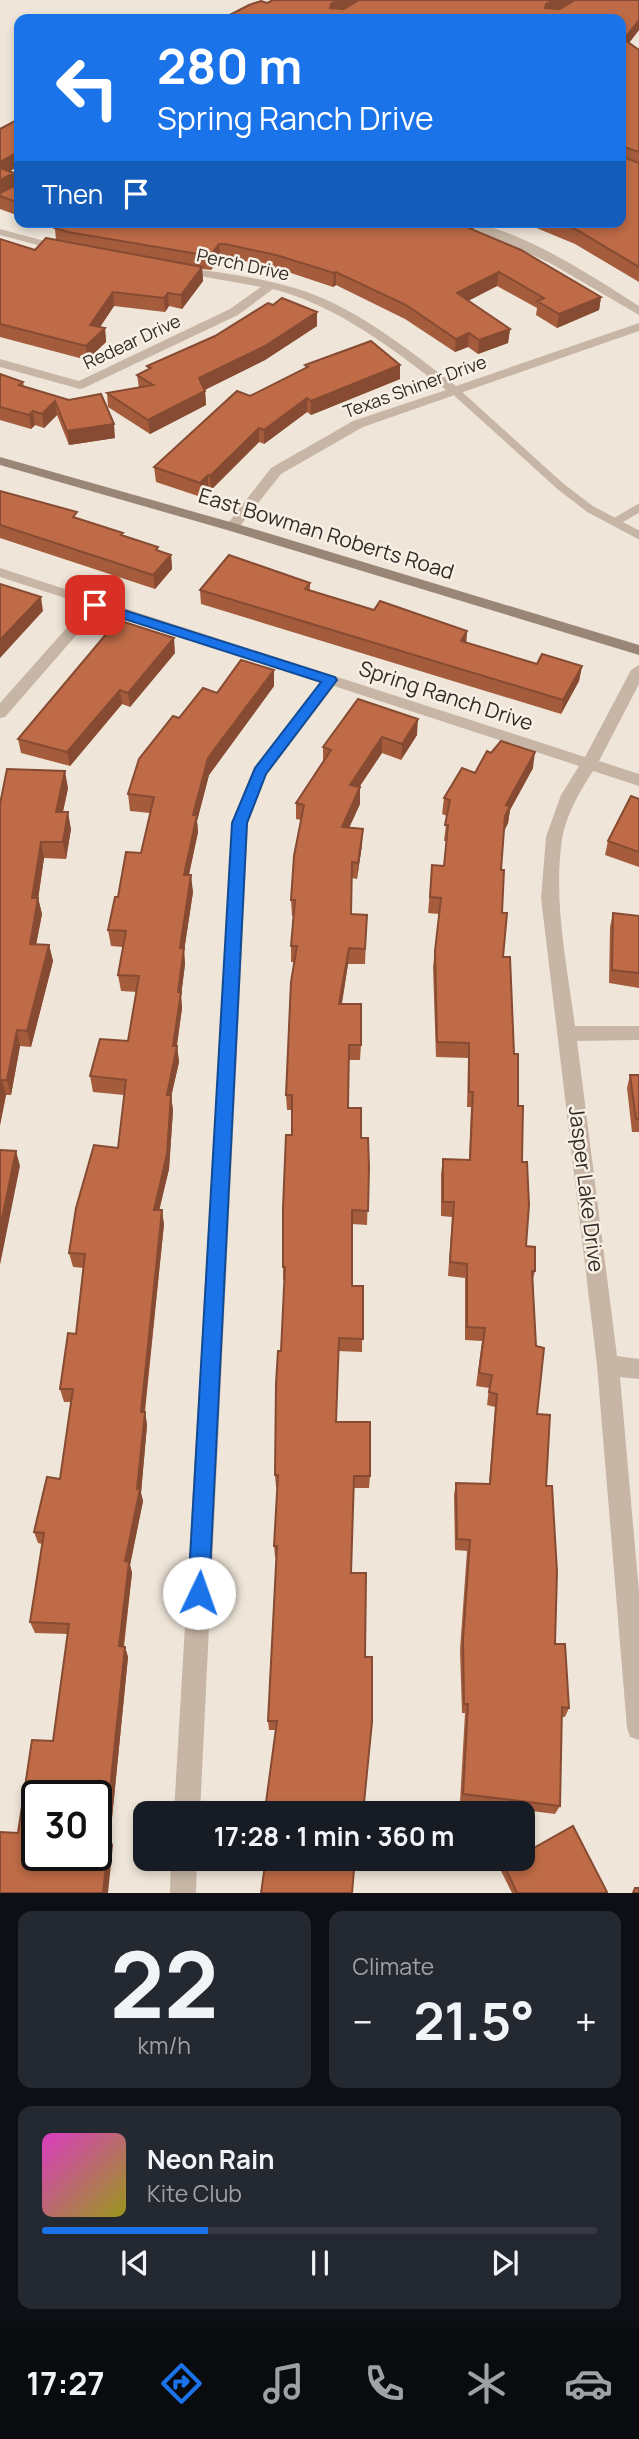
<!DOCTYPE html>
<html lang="en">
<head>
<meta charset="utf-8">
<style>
	body { margin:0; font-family:Manrope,sans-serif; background:#242831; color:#f1f3f6; height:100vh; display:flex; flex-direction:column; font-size:26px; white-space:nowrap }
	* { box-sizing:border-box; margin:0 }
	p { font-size:23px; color:#9ea1a6 }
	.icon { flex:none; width:38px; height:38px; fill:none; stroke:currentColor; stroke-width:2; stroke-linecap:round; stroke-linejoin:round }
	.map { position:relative; height:1893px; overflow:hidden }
	.drawer { display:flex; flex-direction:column; gap:18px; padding:18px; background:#0d0f14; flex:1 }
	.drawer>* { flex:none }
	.top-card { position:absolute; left:14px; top:14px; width:612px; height:214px; border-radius:14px; box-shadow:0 4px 10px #0003; background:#1a73e8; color:#fff; overflow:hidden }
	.speed { position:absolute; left:21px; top:1780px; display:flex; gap:14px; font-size:35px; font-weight:700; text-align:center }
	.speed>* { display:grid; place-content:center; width:91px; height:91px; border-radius:50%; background:#171b24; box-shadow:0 4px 10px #0003; line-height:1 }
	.speed .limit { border:4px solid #111; border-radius:10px; background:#fff; color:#111 }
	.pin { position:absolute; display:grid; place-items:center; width:60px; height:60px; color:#fff; margin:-30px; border-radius:14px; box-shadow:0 4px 10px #0006 }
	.me { position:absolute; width:77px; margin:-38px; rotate:3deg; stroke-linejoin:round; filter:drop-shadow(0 0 5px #0008) }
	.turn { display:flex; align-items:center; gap:24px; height:147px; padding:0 28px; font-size:32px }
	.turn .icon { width:91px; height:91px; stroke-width:2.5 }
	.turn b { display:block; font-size:49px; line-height:60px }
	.then { display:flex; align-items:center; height:66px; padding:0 28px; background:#0003; gap:14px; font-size:26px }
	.big { font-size:52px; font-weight:700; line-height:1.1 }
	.drawer .tile { flex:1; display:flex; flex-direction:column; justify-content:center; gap:10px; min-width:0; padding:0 24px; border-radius:14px; background:#242831 }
	.drawer .dial { align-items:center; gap:0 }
	.dial b { font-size:91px; line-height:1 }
	.song { display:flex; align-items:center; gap:21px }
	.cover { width:84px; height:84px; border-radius:10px; background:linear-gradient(135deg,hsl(310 70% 55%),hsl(60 70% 35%)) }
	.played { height:7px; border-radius:4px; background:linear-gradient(90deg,#1a73e8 30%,#363941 30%) }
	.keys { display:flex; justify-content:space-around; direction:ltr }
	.heat { display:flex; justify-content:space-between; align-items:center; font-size:38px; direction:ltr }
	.drawer .tiles { flex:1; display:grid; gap:18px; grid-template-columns:1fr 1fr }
	.tile:last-child { grid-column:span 2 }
	.trip { position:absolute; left:133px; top:1801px; width:402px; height:70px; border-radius:14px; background:#171b24; box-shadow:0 4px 10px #0003; font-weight:700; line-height:70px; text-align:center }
	.tab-bar { display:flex; height:112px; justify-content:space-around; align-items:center; background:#090b0e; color:#9ea1a6 }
	.tab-bar .icon { width:49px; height:49px }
	.tab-bar .on { color:#1a73e8 }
	.tab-bar b { font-size:32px; color:#f1f3f6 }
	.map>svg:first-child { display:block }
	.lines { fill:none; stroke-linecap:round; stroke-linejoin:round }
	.lane { stroke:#c7b6a6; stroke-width:8 }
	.street { fill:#c7b6a6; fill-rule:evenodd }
	.secondary { fill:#9a8677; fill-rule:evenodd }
	.wall { fill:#a45c3d }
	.shaded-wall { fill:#864b32 }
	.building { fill:#bf6b47; stroke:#864b32; stroke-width:2; fill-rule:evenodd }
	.route { fill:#1a73e8; stroke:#114b97; stroke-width:2 }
	.labels { text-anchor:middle; stroke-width:5; stroke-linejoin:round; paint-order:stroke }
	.far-street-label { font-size:18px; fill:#332b26; stroke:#f8f0e5 }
	.street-label { font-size:21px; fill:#332b26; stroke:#f8f0e5 }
</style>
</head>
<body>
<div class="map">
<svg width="639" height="1893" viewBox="0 0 639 1893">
	<rect width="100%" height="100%" fill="#efe6d9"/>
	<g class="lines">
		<path class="lane" d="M454 390 560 486 590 509 639 535
			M615 522 639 508"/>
		<path class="street" d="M459 222C511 222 595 278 639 306V315L550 263Z
			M0 229 67 247 69 249 63 252 0 235Z
			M181 267C223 273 266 278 307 292 362 312 410 351 456 386L639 323V331L363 427 281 474 237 530 232 531 225 527 271 468 353 421 446 390C393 349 338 306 273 289L238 315 84 388 80 389 0 367V359L79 381 230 309 261 287 177 272V268Z
			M0 568 585 757 631 670 639 665V684L599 761 639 774V786L593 771C580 791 566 815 562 839 553 901 567 965 575 1026H639V1040L577 1041 617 1356 639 1359V1379L620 1377 639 1592V1740L630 1737 627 1728 597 1365 541 898 546 837 561 795 579 766 334 686 267 774 248 823 200 1813H174L232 823 254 768 321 682 99 609 5 717 0 718V703L87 605 0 577Z
			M171 1858H197L196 1893H170Z"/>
		<path class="secondary" d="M0 457 237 524 639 645V655L227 530 0 465Z"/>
	</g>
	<path class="wall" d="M273 0H574L559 9H560L575 0H639V30L629 43 639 50V282L575 244 522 222H621V19H222L249 5 261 1 267 3Z
		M19 119V166L9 171 16 185 18 184 19 178V216L0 209V129Z
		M37 222H474L473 230 601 297 599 310 557 328 536 315 537 308 497 286 468 301 510 329 508 343 478 354 468 347 455 352 405 319 336 285 333 287 276 268 226 257H220L211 270 202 269 203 281 182 309 169 306 165 312 114 306 100 327 105 328 106 342 87 360 0 337V239L35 250 56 240 55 229Z
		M273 305 317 312V326L265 360 205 390 206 405 150 434 108 407 107 393 139 388 137 375 148 370 147 366 215 336Z
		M305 365 400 379 311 415 307 412 264 444 259 442 211 490 208 489 201 497 156 482 154 467 250 396 305 369Z
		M0 374 23 382 24 387 69 400 115 438 69 445 57 415 44 428 35 425 31 429 0 420Z
		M0 491 78 518 171 555 172 569 155 589 0 538Z
		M310 583V590L374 610 467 631 466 643 537 664 582 666 579 681 561 714 201 604 200 590Z
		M175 653 130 707 122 704 70 766 21 753 18 739Z
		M274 670V686L209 775 197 821 198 832 189 875 193 892 184 951 185 964 181 996 182 1008 177 1046 179 1062 171 1097 173 1110 169 1169 159 1210 164 1224 145 1412 147 1425 141 1493 143 1501 130 1565 132 1573 124 1647H125L128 1657 110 1838 113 1845 18 1833 53 1741 68 1634 35 1633 30 1622 42 1544 38 1543 34 1532 60 1479 71 1402H64L60 1389 76 1334 84 1268 73 1267 69 1253 118 1148 124 1095 93 1092 90 1076 128 1041 137 992 121 991 118 975 123 947 111 946 108 930 118 897 141 853 150 813 130 811 128 794 179 718 217 693Z
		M358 699 417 735 401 760 382 753 359 787H360V804L349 828 362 845 357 879 352 878 351 914 367 915 365 964H348L342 1004 361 1045 360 1060H349L348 1108 361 1138 369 1167 367 1225 352 1224V1286H363L362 1352 338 1351 336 1422 370 1476 369 1488H354L351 1573 363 1813H265L276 1730H269L268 1721 276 1557H275L274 1546 277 1487H276L275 1475 285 1280H283V1267L292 1135V1110H287L286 1095 294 962H291V946L293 916H292L291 900 301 820 296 819V803L323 761V747Z
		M491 753 533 768 510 810 508 823 504 831 501 870 503 957 518 1106 526 1246 535 1271 533 1279 537 1414 546 1486 555 1644 569 1708 565 1717H561L560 1806 555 1814 460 1802 465 1713H462L460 1650 467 1551 455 1550 454 1495 456 1483 489 1484 495 1407 487 1405 489 1388 476 1386 482 1341 465 1340V1278L448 1276 452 1217 441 1216V1174L443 1159 469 1160 471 1107H467L468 1058 436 1057 433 967 439 914 428 913 432 865 444 866 447 841H444L447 816 442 814 444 798 475 773Z
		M68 788 63 812 71 829 66 859 44 858 38 898 42 914 36 945H49L53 961 31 1047 20 1046 11 1095H6L0 1125V804Z
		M639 799V867L605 855 608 841Z
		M613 913 639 916V988L609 983 610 927Z
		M630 1075H639V1132H632L627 1088Z
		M504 1865 606 1893H512L501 1871Z"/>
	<path class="shaded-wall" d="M338 0H359L330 19 331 4Z
		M554 0H574L545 17 546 4Z
		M639 20V30L621 53V43Z
		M19 152V166L0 177V162Z
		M14 173 16 186 0 194V180Z
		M468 222H474L473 231 464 226Z
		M219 244 220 257 211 270 210 256Z
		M202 267 203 281 182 309 181 295Z
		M336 272V285L333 287 334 273Z
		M499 272 497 286 456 307 457 293Z
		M113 292 114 306 92 339 90 325Z
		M168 293 169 306 165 312 164 298Z
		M601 297 599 310 557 328 559 314Z
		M317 312V326L265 360 200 392 199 378Z
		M105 328 106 342 87 360 86 346Z
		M510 329 508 343 478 354 479 340Z
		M469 333 468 347 455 352 456 339Z
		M400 365V379L311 415V401Z
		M205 391 206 405 150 434 148 420Z
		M307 398V412L264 444V430Z
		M55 401 57 415 44 428 42 414Z
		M33 411 35 425 31 429 29 415Z
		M114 424 115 438 69 445 67 431Z
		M259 428V442L211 490 210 476Z
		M208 475V489L201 497 200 483Z
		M171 555 172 569 155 589 153 575Z
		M41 597 43 611 0 658V640Z
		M467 631 466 645 461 641Z
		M174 638 175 653 130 707 128 693Z
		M582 666 579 681 561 714 563 700Z
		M274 670V686L209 775 197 821 198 832 185 892 184 875 193 815 208 758Z
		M120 690 122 704 70 766 67 752Z
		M418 719 417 735 401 760 402 744Z
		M382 737V753L350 801V785Z
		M535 752 533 768 510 810 508 823 503 833 506 805Z
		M65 771 68 788 59 829 56 812Z
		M360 787V804L342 843V827Z
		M68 812 71 829 66 859 63 842Z
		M363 829 362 845 357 879 358 863Z
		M41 842 44 858 38 900V898L42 914 33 960 30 944 32 898Z
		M191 875 193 892 184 951 185 964 181 996 182 1008 176 1050 177 1046 179 1062 171 1097 173 1110 169 1169 156 1224 154 1210 173 1046 180 948Z
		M49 945 53 961 31 1047 27 1031Z
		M349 948 348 964 339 1019V1004Z
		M17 1030 20 1046 11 1095 7 1080Z
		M2 1080 6 1095 0 1125V1088Z
		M16 1151 20 1166 0 1265V1228Z
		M162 1210 164 1224 143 1425 141 1412Z
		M145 1412 147 1425 141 1493 143 1501 130 1565 132 1573 122 1656 119 1646 125 1561 137 1489Z
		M125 1647 128 1657 110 1838 113 1845 108 1893H103L105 1837Z"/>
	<path class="building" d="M273 0H338L331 4 330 8 344 9 359 0H554L546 4 545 8 560 9 575 0H639V20L621 43V19H222L249 5 261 1 267 3Z
		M625 40 639 50V152L621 146V148V47Z
		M19 119V152L0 162V129Z
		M621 156 639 163V267L577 230 556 222H621Z
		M0 168 14 173 0 180Z
		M19 178V203L0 196V193L18 184Z
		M61 222H468L464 226 521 250 601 297 559 314 537 301 544 298 499 272 457 293 510 329 479 340 469 333 456 339 406 305 336 272 334 273 276 255 225 244H219L210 256 68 232 55 228Z
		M46 238 202 267 181 295 168 293 164 298 113 292 90 325 105 328 86 346 0 324V239L35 250Z
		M282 298 317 312 265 346 199 378 205 391 148 420 107 393 153 385 137 375 151 368 147 366 215 336 268 303 273 305Z
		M371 341 400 365 311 401 307 398 264 430 259 428 210 476 208 475 200 483 154 467 237 391 250 396 308 367 305 365Z
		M0 374 23 382 19 385 69 400 101 394 114 424 67 431 55 401 42 414 33 411 29 415 0 407Z
		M0 491 77 512 73 517 123 533 121 535 158 547 156 550 171 555 153 575 0 525Z
		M229 555 310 583 305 589 374 610 380 601 467 631 461 641 537 664 542 654 582 666 563 700 200 590Z
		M0 584 41 597 0 640Z
		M118 620 174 638 128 693 120 690 67 752 18 739Z
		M241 660 274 670 208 758 193 815H197L184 875H191L180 948H184L178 992H181L173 1046H177L167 1095H171L167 1154 154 1210H162L141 1412H145L137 1489H140L125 1561 129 1562 119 1646 125 1647 105 1837H109L103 1893H0V1832L18 1833 32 1740 53 1741 69 1624 30 1622 44 1533 34 1532 47 1477 60 1479 73 1389H60L68 1333 76 1334 85 1254 69 1253 76 1208 94 1145 118 1148 126 1080 90 1076 100 1039 128 1041 139 976 118 975 126 931 108 930 115 897H118L126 852 141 853 154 797 128 794 139 759 173 716 179 718 203 688 217 693ZM37 1796H96V1855H37Z
		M358 699 418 719 402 744 382 737 350 785 360 787 342 827 363 829 358 863 352 862 351 914 367 915 365 949 349 948 339 1004H361V1045H349L348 1108H361V1138H368L369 1167 368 1211 352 1210V1286H363V1339L339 1338 336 1422H370V1476H354L351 1573H366L365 1657H372V1722L363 1813H272V1811L265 1810 277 1721H268L277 1546H274L278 1475H275L276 1384 278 1351H281L285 1267H283V1208L286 1135H292V1095H286L291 982 297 946H291L295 900H291L294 856 304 805 296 803 331 750 323 747Z
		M501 741 535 752 506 805 510 806 505 816 501 870H504L502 913H507L503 957H510L514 1054H518V1106H523L522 1162H527L529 1205 526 1246 535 1247V1271H532L536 1346 544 1348 537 1414 550 1415 546 1486H552L557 1572 555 1644H565L569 1708 562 1707 560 1806 463 1794 468 1704H464L463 1640 470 1540 457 1539 456 1483 490 1484 497 1394 489 1392 492 1375 479 1373 485 1328 467 1327V1264L450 1262 454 1202H443V1159L470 1160 473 1092H469V1043L437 1042 435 951 441 898 430 897 432 865 444 866 448 825H445L450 800 444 798 462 768 475 773 487 751 491 753Z
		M7 769 65 771 56 812H68L63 842H41L32 898H38L30 944 49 945 27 1031 17 1030 7 1080H2L0 1088V804Z
		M631 796 639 799V852L608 841Z
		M613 913 639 916V973L612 970Z
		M630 1075H639V1119H636Z
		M0 1150 16 1151 0 1228Z
		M573 1826 607 1892 605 1893H517L504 1865 516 1858H523V1854Z
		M266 1858H355L352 1893H261Z
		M635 1888H639V1893H633Z"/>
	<path class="route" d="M95 601 335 677 337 680 266 774 247 823 209 1593 206 1601 199 1604 191 1601 188 1593 232 823 255 768 321 682 90 608 88 605Z"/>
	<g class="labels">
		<g class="far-street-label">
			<text transform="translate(243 265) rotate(12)" y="6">Perch Drive</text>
			<text transform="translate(132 342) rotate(-25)" y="6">Redear Drive</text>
			<text transform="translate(415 387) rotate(-20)" y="6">Texas Shiner Drive</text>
		</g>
		<g class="street-label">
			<text transform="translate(326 534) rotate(17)" y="7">East Bowman Roberts Road</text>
			<text transform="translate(446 696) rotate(18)" y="7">Spring Ranch Drive</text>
			<text transform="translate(586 1189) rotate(83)" y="7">Jasper Lake Drive</text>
		</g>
	</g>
</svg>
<div class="speed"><div class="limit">30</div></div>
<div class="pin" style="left:95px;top:605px;background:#d93025"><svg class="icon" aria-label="arrive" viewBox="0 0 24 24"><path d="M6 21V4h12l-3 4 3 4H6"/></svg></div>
<svg class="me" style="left:199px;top:1593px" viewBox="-20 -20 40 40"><circle r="19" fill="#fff"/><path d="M0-13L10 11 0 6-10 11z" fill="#1a73e8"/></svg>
<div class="trip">17:28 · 1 min · 360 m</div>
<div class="top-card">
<div class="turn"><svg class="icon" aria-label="left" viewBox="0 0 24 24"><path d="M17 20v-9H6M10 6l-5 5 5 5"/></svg><div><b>280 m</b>Spring Ranch Drive</div></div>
<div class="then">Then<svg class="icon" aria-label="arrive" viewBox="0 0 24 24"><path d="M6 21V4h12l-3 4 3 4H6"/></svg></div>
</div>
</div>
<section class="drawer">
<div class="tiles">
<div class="tile dial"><b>22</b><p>km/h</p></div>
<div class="tile"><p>Climate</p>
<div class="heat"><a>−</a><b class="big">21.5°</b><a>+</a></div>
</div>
<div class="tile">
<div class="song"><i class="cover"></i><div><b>Neon Rain</b><p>Kite Club</p></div></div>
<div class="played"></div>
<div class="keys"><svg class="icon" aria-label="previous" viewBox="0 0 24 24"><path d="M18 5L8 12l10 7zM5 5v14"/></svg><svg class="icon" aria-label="pause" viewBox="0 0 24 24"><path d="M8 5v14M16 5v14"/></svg><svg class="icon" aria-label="next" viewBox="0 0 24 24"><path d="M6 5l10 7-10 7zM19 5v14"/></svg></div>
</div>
</div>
</section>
<nav class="tab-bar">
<b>17:27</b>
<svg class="icon on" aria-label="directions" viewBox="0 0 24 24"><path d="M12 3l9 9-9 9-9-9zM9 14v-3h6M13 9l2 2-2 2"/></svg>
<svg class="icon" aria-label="music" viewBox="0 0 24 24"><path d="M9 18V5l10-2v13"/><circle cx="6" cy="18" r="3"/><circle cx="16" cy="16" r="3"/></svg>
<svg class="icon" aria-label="phone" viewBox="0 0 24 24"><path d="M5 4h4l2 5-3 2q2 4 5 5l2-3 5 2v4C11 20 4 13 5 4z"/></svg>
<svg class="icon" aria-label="climate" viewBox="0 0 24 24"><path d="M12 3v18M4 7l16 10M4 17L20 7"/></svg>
<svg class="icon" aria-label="car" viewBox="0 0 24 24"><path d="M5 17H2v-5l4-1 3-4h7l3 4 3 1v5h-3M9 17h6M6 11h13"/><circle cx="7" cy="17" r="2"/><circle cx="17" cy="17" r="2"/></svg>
</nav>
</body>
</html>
